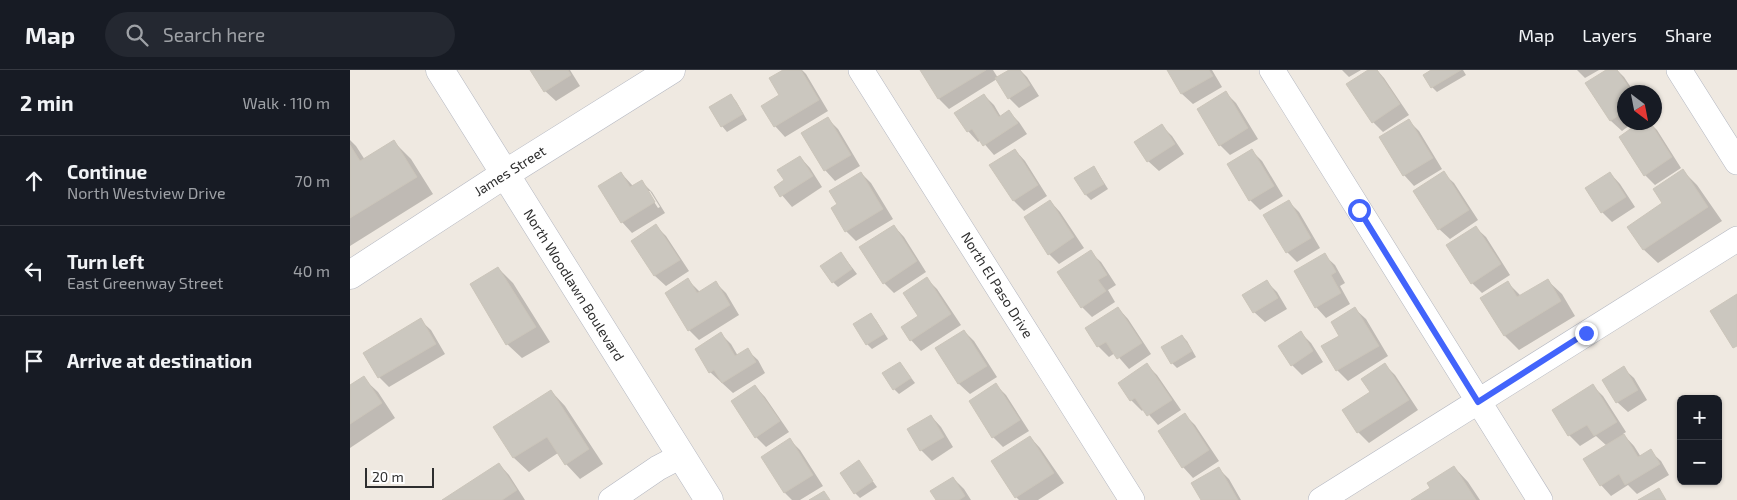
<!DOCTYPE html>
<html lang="en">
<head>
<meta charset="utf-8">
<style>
	:root { --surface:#171b24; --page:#242831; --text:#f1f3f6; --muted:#9ea1a6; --line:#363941 }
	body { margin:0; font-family:"Exo 2",sans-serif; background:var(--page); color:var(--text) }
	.controls { position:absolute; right:15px; bottom:15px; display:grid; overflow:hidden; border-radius:8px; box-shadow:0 1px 4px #0004 }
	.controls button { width:45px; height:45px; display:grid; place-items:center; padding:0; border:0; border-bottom:1px solid var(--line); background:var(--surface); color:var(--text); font:25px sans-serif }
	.compass { position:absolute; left:1267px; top:15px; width:45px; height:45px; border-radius:50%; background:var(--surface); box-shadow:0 1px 4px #0004; rotate:148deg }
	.scale { position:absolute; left:15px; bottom:12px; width:69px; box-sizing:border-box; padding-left:5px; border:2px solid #2e2e2e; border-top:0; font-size:14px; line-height:18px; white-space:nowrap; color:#2e2e2e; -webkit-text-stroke:4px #fff; paint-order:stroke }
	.stop { position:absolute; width:15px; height:15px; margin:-11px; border:4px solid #4264fb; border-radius:50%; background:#fff }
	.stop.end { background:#4264fb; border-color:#fff; box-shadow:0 1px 5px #0008 }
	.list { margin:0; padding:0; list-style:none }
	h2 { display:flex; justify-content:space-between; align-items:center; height:65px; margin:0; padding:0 20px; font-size:21px }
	h2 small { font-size:16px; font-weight:400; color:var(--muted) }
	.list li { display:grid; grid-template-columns:32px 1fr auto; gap:15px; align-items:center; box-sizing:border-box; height:90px; padding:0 20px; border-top:1px solid var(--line) }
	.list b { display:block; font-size:19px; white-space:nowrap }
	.list p { margin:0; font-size:16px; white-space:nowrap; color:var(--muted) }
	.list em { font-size:16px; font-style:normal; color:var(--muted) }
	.icon { flex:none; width:28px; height:28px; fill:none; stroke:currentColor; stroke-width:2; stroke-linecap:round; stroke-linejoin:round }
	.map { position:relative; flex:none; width:1387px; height:430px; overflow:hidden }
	header { display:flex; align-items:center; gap:30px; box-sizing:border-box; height:70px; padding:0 25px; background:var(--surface); border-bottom:1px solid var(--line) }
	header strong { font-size:24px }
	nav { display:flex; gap:28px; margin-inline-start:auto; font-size:18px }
	.search { width:350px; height:45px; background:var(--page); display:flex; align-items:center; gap:12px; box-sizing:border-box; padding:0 18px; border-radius:28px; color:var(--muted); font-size:19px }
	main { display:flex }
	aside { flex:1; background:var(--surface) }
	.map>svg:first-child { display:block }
</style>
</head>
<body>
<header>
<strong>Map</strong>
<div class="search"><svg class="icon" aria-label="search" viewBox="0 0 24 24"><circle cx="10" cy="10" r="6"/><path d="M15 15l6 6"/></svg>Search here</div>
<nav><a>Map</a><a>Layers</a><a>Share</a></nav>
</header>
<main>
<aside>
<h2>2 min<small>Walk · 110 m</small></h2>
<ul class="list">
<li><svg class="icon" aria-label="ahead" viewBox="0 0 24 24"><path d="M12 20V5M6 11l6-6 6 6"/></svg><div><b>Continue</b><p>North Westview Drive</p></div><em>70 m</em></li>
<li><svg class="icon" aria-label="left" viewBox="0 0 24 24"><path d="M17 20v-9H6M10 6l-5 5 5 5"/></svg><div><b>Turn left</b><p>East Greenway Street</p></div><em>40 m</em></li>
<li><svg class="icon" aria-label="arrive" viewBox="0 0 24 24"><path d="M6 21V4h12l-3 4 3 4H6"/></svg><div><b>Arrive at destination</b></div></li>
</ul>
</aside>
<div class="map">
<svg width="1387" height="430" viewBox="0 0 1387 430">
	<rect width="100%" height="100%" fill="#efe9e1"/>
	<path fill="#0003" fill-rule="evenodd" d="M182,0H220L230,16L206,31L195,21Z
		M436,0H452L456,4L478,41L435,67L425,56L413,36L431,25Z
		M571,0H643L648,8L661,0H670L677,7L689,26L669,38L659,28L647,9L599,39L589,29Z
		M818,0H862L872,17L843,34L832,24Z
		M992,0H1011L999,7Z
		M1020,0H1027L1034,8L1059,45L1033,62L1023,52Z
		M1084,0H1113L1116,5L1087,22L1082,17Z
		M1227,0H1249L1235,8Z
		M1258,0H1267L1274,7L1284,22H1274V52H1284L1272,61L1261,51L1237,14Z
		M876,23L886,33L908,69L880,85L870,75Z
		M634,25L644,35L651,47L659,42L669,52L677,64L644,85L631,70L628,72L618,61Z
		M381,26L386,31L397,50L377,62L372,56L361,38Z
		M478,49L488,59L510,96L485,111L475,100Z
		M1058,50L1069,61L1092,99L1064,116L1054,105Z
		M1299,52L1307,60L1331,98L1305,115L1295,105Z
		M811,55L822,66L834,84L809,101L798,91Z
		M0,70L6,76L15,90L44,72L61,89L83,124L0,176Z
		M665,80L675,91L697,126L674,141L664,131L641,95Z
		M901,80L912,91L933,126L910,140L900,130Z
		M450,87L460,98L472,117L442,137L425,117L435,111Z
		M743,98L748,103L758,119L741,130L736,125Z
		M1333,101L1347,115L1372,151L1308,193L1293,179L1314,133Z
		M271,103L283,116L291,111L302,122L315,143L282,163L272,152ZM297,121H300L310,137L308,138Z
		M511,103L521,113L543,149L506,171L496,161L488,134Z
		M1093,103L1104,113L1128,150L1100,169L1089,159Z
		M1260,103L1270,114L1285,137L1262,152L1252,142Z
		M700,131L710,142L734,178L709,194L699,184Z
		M939,132L949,142L970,178L947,192L937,182Z
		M306,156L316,166L339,201L316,216L305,206L282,171Z
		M544,156L554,167L576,202L544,223L534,213Z
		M1125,157L1136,167L1160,205L1132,223L1122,213Z
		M740,182L751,192L766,215L758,220L765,232L742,247L732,237Z
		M491,183L507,204L488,217L483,212Z
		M974,185L985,195L995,213L990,216L1000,234L976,248L966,237L945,202Z
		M148,198L163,213L200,272L172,288L157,274Z
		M577,209L587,219L611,255L571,281L561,270L570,246Z
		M338,210L350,222L366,213L376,223L389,245L349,270L339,260Z
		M1197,210L1212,224L1225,246L1169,280L1155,266L1132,228L1157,212L1171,226Z
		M916,211L927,222L937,239L915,252L904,242Z
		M768,238L778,249L801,284L779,299L765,283L759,287L748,276L737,259Z
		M1005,239L1016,249L1038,286L998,311L987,300L973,277L991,266Z
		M521,245L526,250L538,269L522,279L517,274Z
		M70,250L81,260L95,284L39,317L29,307Z
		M614,261L624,271L647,307L620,324L609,314L587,279Z
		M951,263L961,273L973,292L952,305L942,295Z
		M371,264L381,274L388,286L397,280L408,290L415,303L383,323L360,302L346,279Z
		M832,266L837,271L846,287L827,298L822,293Z
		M550,293L565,313L549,324L544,319Z
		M1034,294L1045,305L1068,340L1019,373L1008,362L994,341L1021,323Z
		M797,295L807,305L831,340L808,355L794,339L792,341L781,330L770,313Z
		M1273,298L1284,308L1297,330L1278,342L1267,332Z
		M13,308L28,322L45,348L0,378V316Z
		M646,315L656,325L679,361L653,377L643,367Z
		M405,316L415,327L439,362L416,377L406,367Z
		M1243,316L1253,326L1276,362L1273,364L1284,376L1291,387L1300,381L1311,391L1319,405L1287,424L1278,415L1261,426L1251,415L1257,376L1246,366L1230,376L1219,365L1204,340Z
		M201,321L215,336L253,394L230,409L216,394L208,383L179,402L164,388L145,358Z
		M835,345L845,355L869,391L843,408L833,397Z
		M581,346L591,357L603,377L582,391L571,380L559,360Z
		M680,367L690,378L714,413L688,430H669L666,427Z
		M440,370L450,380L473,416L450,430H442L435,423L413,388Z
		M509,392L527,417L510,428L505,423Z
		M149,394L159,405L175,430H94Z
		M1104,397L1118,412L1130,430H1064L1082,419Z
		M869,399L879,409L891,430H853Z
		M603,408L614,419L621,430H587Z"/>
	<path fill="#cbc7bf" stroke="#cbc5ba" d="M180,0H218L221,5L194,22Z
		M433,0H451L469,30L424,57L411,36L429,25L419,8Z
		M570,0H636L588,29Z
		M659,0H670L680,15L658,29L645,8Z
		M817,0H859L863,6L831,24Z
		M1018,0H1027L1050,34L1022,53L996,14Z
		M1081,0H1111L1081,18L1073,5Z
		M1256,0H1267L1282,22H1274V42L1260,51L1235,13Z
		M876,21L898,58L869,76L847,39Z
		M381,24L393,44L371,57L359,37Z
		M634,24L649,47L659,40L668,53L633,76L622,59L617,62L604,43Z
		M478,47L501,85L474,101L451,63Z
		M1059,49L1083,88L1053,106L1029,67Z
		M1290,52H1300L1322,87L1294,106L1269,67Z
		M812,54L825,74L797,92L784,72Z
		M44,70L67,107L0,148V75L10,91Z
		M665,79L688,115L663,131L639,95Z
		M902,79L924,116L899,131L877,94Z
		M450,86L463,106L430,127L424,117L434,110L427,100Z
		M744,96L754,114L735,125L724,108Z
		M1333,99L1358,137L1293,180L1277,157L1312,133L1303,119Z
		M1094,101L1119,140L1088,160L1063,121Z
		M271,102L280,117L292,110L305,132L271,153L248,116Z
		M511,102L533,139L495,162L481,138L487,134L479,121Z
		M1260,102L1276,127L1251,143L1235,118Z
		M700,130L724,167L698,185L674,147Z
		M939,130L961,168L936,183L913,145Z
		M306,154L330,190L304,206L281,171Z
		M544,155L567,191L533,214L509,177Z
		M1126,156L1151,194L1121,214L1096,175Z
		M741,180L757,205L748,210L756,221L731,238L707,202Z
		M491,182L502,199L482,213L470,196Z
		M975,183L986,202L981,205L991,223L965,238L944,201Z
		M148,197L186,257L156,275L120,214Z
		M577,207L601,244L560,271L551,257L568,246L553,223Z
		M338,208L347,223L366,211L380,235L338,261L315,223Z
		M1198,209L1211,231L1154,266L1130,228L1158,211L1167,227Z
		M917,210L928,228L903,243L892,225Z
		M1387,224V276L1383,278L1360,241Z
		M768,237L792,273L767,289L756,272L747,277L735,258Z
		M1005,237L1029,276L986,301L971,276L989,266L981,252Z
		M521,243L534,264L516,275L503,254Z
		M71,248L86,274L28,308L13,283Z
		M614,260L637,296L608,314L585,278Z
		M951,261L963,281L941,296L928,276Z
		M371,262L385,286L398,278L406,292L372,313L364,300L359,303L345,279Z
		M832,265L842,281L821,294L811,277Z
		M550,292L561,308L543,320L532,303Z
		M797,293L822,330L797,346L785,328L780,331L768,313Z
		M1035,293L1059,330L1007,363L992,340L1020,322L1011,309Z
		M1274,296L1288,320L1266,333L1252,310Z
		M14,306L32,333L0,354V315Z
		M646,313L670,350L642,368L619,331Z
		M1243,314L1267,352L1244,366L1237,355L1218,366L1202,340Z
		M405,315L430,351L405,368L381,331Z
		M201,320L239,379L215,395L197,367L163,388L143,357Z
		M835,343L859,380L832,398L808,361Z
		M581,345L594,367L570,381L557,359Z
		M1274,364L1288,387L1301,379L1310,394L1275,415L1269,404L1250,416L1233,389Z
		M680,366L704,403L665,428L641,391Z
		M440,368L463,405L434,423L411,387Z
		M509,390L523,411L504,424L490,403Z
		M149,393L167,420L152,430H92Z
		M1104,396L1126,430H1061L1080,418L1077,413Z
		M869,397L888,430H851L841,413Z
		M603,407L615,426L609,430H586L580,421Z
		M1309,418L1316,430H1288Z
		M474,421L480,430H459Z"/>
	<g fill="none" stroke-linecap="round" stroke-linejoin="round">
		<g stroke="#b4b7c1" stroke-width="26">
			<path id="minor" d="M511,0L782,430
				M922,0L1190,430
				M1329,0L1387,92
				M261,430L308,398L331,386
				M971,430L1387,169"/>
		</g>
		<g stroke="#b4b7c1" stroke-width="29">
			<path id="tertiary" d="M90,0L359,430
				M0,205L155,104L321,0"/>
		</g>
		<use href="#minor" stroke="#fff" stroke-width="25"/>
		<use href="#tertiary" stroke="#fff" stroke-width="28"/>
	</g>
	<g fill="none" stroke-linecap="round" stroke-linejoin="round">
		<path stroke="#4264fb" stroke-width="6" d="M1009,140L1128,332L1236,263"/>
	</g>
	<g text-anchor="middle" stroke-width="5" stroke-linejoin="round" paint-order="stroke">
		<g font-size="14" fill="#2e2e2e" stroke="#fff">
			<text transform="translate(160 101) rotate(-32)" y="5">James Street</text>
			<text transform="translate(224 215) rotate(58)" y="5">North Woodlawn Boulevard</text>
			<text transform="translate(647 215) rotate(58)" y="5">North El Paso Drive</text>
		</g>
	</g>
</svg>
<div class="controls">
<button>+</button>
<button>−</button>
</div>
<svg class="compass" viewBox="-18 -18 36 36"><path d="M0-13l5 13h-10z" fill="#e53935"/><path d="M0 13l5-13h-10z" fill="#9ea1a6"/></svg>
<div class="scale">20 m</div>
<div class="stop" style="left:1009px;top:140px"></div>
<div class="stop end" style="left:1236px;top:263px"></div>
</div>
</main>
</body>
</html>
